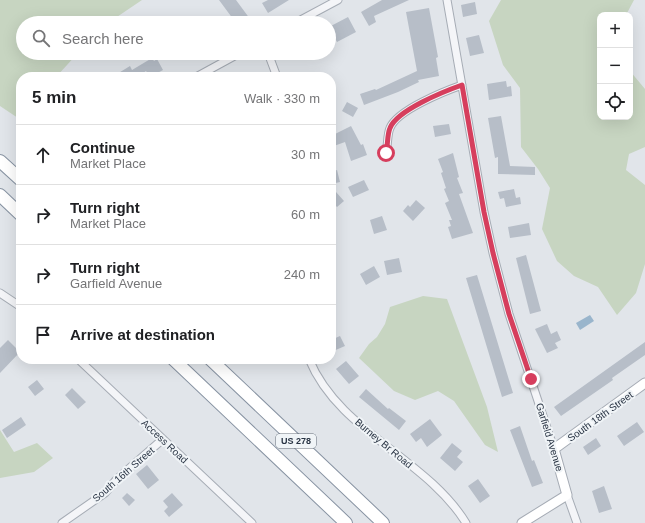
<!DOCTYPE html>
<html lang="en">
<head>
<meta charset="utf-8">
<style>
	:root { --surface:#fff; --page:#f6f6f6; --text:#202124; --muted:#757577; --line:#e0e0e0 }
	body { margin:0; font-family:Arial,sans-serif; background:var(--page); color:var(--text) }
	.controls { position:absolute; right:12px; top:12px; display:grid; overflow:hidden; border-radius:8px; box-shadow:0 4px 16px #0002 }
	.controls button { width:36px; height:36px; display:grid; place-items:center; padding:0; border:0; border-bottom:1px solid var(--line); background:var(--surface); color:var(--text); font:20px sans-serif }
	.stop { position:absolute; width:12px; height:12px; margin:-9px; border:3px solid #d63e5d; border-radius:50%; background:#fff }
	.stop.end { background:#d63e5d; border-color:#fff; box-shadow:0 1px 4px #0008 }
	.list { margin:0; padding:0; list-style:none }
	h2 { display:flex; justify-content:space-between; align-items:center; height:52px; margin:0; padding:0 16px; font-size:17px }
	h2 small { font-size:13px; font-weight:400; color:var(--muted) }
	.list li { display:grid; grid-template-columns:26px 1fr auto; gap:12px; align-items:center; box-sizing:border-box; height:60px; padding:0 16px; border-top:1px solid var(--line) }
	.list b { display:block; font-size:15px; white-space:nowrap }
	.list p { margin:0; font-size:13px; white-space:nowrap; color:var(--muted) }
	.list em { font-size:13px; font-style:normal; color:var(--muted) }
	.icon { flex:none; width:22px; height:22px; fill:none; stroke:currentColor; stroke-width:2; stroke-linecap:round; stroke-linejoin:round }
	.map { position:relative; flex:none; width:645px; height:523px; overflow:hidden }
	.search { position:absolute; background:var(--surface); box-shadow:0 4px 16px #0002; left:16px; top:16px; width:320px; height:44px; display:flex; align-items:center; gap:10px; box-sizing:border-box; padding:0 14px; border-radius:22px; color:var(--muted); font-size:15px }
	.panel { position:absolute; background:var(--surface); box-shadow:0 4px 16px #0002; left:16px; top:72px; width:320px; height:292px; border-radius:16px }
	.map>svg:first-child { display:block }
</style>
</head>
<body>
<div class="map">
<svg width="645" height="523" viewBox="0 0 645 523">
	<rect width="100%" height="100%" fill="#e1e5ea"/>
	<path fill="#c7d5c1" d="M0,0H142L108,23H23V53H78L56,77H21V120L0,106Z
		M501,0H634L626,15H600V117H630V71L645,89V147L629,154L626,170L645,185V264L636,293L617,315L598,287L574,276L557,261L542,229L550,188L538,169L521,147L520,88L503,65L489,21Z
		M423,296L447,299L487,407L498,452L485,445L454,401L438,391L415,400L394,391L359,358L369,344L377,337L385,324L390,307Z
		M0,430L14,452L37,443L53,458L34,472L0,478Z"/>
	<path fill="#99b5cc" d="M590,315L594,321L580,330L576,323Z"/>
	<path fill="#b7bec8" d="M219,0H236L253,23H236Z
		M268,0H289L268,13L262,3Z
		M382,0H409L374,16L376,22L369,26L361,12Z
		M475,2L477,14L463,17L461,5Z
		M429,8L438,57L436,58L439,76L418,80L419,82L398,92L364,105L360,94L375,89L376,90L417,71L406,12Z
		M348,17L356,32L337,42L329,27Z
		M479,35L484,53L470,56L466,38Z
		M152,58L154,61L157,59L163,70L150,77L146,71L137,77H112L130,66L132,70Z
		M506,81L507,87L511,86L512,96L489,100L487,84Z
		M347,102L358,108L353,117L342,111Z
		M501,116L510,166L535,167V175L498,174V157L495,158L488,118Z
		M449,124L451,134L435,137L433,126Z
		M351,126L361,145L363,144L367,155L351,161L345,142L331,147V136Z
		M453,153L459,177L457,178L463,193L459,194L473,233L452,239L448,227L451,226L449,220H452L445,203L449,201L444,189L446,188L441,173L443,172L438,159Z
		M337,170L340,182L331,184V172Z
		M364,180L369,190L353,197L348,187Z
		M514,189L516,198L520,197L521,204L506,207L504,198L500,199L498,192Z
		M336,192L344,201L337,207L331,201V196Z
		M416,200L425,208L413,221L403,211L408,205L410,207Z
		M382,216L387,230L374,234L370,220Z
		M529,223L531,235L510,238L508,227Z
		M526,255L541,311L530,314L516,258Z
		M399,258L402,272L387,275L384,261Z
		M374,266L380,277L366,285L360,274Z
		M477,275L513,393L502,397L466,278Z
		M547,324L551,334L557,331L561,340L555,343L558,348L547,353L535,329Z
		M340,336L345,346L331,352V340Z
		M8,340L20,352L0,373V348Z
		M645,342V355L612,378L613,380L561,416L554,407Z
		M346,361L359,376L349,384L336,369Z
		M37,380L44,389L35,396L28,387Z
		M72,388L86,402L78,409L65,395Z
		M366,389L388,409L389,408L406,421L399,430L359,397Z
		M21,417L26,425L7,438L2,430Z
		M430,419L442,435L427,447L421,438L416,442L410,434Z
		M637,422L644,432L624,446L617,436Z
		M520,426L532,461L534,460L543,483L532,487L510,430Z
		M596,438L601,446L588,455L583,447Z
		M452,443L462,451L457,457L463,462L455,471L440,458Z
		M147,465L159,480L148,489L136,474Z
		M478,479L490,496L480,503L468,486Z
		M604,486L612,509L599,513L592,491Z
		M127,493L135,500L129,506L122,498Z
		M172,493L183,505L169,517L164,511L168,507L163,501Z"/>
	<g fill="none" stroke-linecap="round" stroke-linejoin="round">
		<g stroke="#a6acb5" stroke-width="9">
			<path id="street" d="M447,0L484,212L493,253L509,314L554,449
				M295,23L338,0
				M268,53L277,77
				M196,77L240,53
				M386,153C388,145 387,135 390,128C397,110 445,91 462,85
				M0,293L21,307
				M78,359L252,523
				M309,359C339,432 426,458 466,523
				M567,495L577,523
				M62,523L105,493L116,480L163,439"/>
		</g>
		<g stroke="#a6acb5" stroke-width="11">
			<path id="secondary" d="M522,523L567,495L554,449L645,383"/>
		</g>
		<g stroke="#8793a2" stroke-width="14">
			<path id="highway" d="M0,161L21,180
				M0,195L21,215
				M173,359L346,523
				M210,359L383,523"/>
		</g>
		<use href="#street" stroke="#f4f5f8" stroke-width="7"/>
		<use href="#secondary" stroke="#fff" stroke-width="9"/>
		<use href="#highway" stroke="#fff" stroke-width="12"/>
	</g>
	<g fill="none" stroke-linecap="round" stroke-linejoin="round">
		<path stroke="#d63e5d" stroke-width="5" d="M386,153C388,145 387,135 390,128C397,110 445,91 462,85L484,212L493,253L509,314L531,379"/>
	</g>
	<g text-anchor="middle" stroke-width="4" stroke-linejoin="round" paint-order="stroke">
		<rect fill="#f0f4f7" stroke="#646d79" stroke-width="1" x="276" y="434" width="40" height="14" rx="3"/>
		<g font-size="9" font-weight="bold" fill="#283343">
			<text x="296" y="444">US 278</text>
		</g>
		<g font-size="10" fill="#283343" stroke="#f0f4f7">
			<text transform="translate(600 416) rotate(-36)" y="4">South 18th Street</text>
			<text transform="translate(550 437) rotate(73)" y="4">Garfield Avenue</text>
			<text transform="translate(165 441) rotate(43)" y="4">Access Road</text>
			<text transform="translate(384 443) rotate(40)" y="4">Burney Br Road</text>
			<text transform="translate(123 474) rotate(-41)" y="4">South 16th Street</text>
		</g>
	</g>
</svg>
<div class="controls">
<button>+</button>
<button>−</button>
<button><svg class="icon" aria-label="locate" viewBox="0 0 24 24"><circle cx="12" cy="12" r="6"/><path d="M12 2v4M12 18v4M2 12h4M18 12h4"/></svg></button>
</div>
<div class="stop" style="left:386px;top:153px"></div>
<div class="stop end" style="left:531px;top:379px"></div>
<div class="search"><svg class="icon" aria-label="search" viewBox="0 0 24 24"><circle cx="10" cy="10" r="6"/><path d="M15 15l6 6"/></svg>Search here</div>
<section class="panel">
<h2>5 min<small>Walk · 330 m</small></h2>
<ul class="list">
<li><svg class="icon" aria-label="ahead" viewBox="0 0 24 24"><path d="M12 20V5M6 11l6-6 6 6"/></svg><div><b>Continue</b><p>Market Place</p></div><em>30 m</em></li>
<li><svg class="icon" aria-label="right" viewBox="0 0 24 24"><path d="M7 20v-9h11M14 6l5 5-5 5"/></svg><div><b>Turn right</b><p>Market Place</p></div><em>60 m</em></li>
<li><svg class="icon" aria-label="right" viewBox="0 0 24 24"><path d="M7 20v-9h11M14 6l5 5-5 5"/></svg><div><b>Turn right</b><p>Garfield Avenue</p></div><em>240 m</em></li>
<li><svg class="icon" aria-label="arrive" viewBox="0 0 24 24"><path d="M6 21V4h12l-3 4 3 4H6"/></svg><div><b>Arrive at destination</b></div></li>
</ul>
</section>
</div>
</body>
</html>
